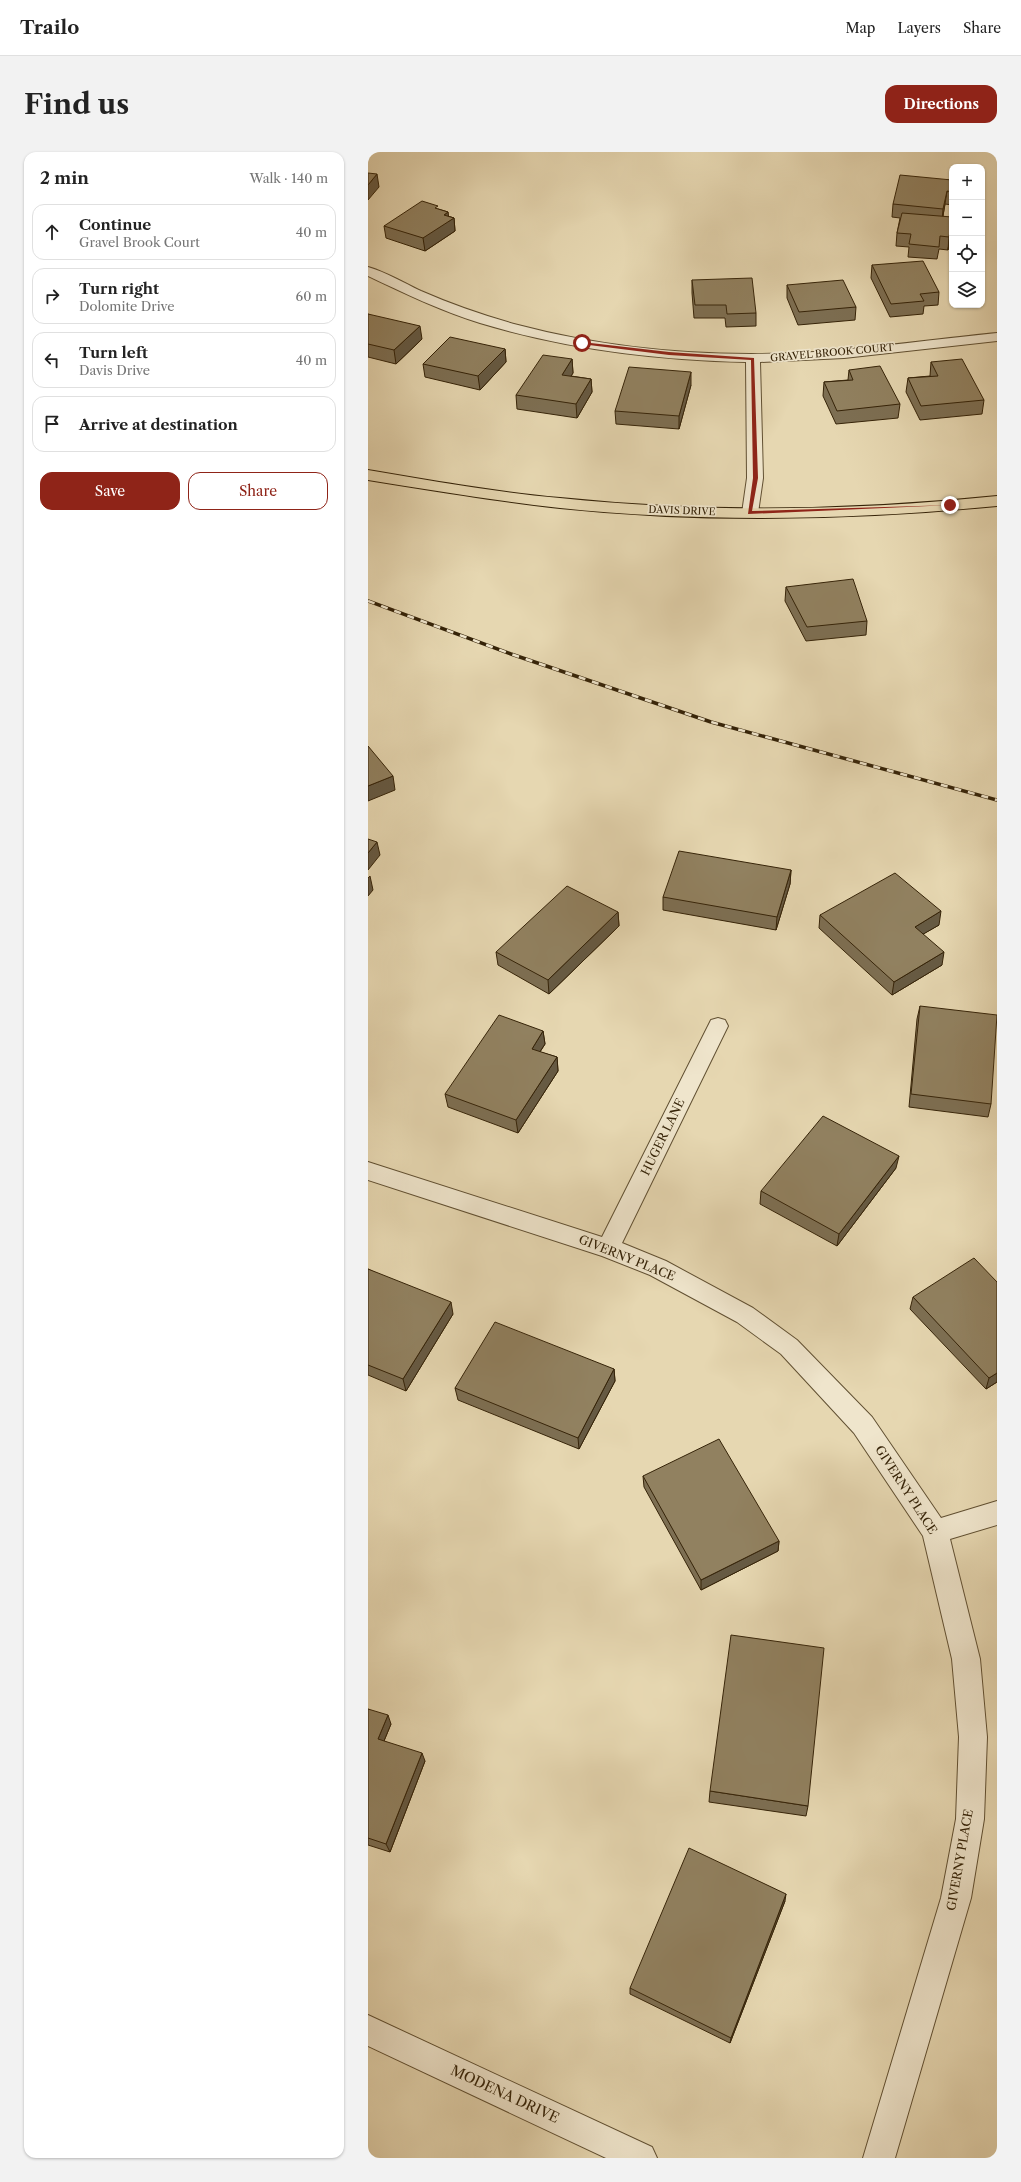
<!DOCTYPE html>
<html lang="en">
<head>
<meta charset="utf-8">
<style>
	:root { --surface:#fff; --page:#f2f2f2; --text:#222; --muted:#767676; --line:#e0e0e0; --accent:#8f2418 }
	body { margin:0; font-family:"Libre Caslon Text",serif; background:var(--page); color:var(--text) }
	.controls { position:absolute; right:12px; top:12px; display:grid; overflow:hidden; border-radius:8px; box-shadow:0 1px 3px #0004 }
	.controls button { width:36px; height:36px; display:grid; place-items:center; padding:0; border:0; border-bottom:1px solid var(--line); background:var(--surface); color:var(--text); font:20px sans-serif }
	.stop { position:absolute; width:12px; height:12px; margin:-9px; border:3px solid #8f2418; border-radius:50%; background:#fff }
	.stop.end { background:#8f2418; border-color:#fff; box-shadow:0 1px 4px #0008 }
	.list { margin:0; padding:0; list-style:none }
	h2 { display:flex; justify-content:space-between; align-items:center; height:52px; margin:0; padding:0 16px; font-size:17px }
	h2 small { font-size:13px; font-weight:400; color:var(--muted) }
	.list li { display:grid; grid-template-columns:26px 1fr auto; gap:12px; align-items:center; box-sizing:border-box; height:56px; margin:0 8px 8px; padding:0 8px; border:1px solid var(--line); border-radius:12px }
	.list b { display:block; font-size:15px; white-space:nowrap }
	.list p { margin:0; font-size:13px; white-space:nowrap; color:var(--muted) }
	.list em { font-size:13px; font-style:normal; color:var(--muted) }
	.actions { display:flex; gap:8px; padding:12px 16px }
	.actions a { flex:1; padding:9px 0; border:1px solid var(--accent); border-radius:12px; text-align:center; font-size:14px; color:var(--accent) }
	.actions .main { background:var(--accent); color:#fff }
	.icon { flex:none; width:22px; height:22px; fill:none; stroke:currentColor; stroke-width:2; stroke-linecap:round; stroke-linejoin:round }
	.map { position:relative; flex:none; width:629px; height:2006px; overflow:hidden; border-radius:12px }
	header { display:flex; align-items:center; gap:24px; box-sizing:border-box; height:56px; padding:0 20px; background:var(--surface); border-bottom:1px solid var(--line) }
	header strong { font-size:19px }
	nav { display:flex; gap:22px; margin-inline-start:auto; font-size:14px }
	.intro { display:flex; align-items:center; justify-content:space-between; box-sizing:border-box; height:96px; padding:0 24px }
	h1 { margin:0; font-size:28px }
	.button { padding:10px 18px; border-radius:12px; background:var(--accent); color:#fff; font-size:14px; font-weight:700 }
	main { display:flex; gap:24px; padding:0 24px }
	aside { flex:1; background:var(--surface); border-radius:12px; box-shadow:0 1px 3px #0004 }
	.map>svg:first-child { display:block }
</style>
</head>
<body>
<header>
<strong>Trailo</strong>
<nav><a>Map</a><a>Layers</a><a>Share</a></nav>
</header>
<div class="intro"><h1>Find us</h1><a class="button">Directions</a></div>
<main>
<aside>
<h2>2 min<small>Walk · 140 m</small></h2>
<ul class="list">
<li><svg class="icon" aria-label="ahead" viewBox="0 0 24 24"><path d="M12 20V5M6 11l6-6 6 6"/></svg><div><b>Continue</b><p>Gravel Brook Court</p></div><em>40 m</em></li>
<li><svg class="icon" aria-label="right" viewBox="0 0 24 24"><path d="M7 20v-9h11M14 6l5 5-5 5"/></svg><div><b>Turn right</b><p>Dolomite Drive</p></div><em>60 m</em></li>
<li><svg class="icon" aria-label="left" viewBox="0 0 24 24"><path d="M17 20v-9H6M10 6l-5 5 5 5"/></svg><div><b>Turn left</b><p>Davis Drive</p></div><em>40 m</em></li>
<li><svg class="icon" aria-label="arrive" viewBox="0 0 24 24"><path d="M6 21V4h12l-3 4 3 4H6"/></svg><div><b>Arrive at destination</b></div></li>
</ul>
<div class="actions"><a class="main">Save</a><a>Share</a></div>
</aside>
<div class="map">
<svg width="629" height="2006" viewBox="0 0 629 2006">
	<rect width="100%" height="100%" fill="#e6d7b1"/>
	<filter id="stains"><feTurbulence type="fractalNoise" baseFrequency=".005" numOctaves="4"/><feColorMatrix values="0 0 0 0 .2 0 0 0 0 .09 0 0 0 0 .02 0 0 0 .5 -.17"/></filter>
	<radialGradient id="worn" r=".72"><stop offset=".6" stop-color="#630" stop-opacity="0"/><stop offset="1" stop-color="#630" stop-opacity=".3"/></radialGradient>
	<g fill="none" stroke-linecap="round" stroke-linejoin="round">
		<g stroke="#615032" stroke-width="2">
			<path id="street" d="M0,115C18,120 36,131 53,139C85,153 117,164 150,173C245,198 348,206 446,200C507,196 568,187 629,181V189L476,206L392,210L395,326L390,361L388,364H376L374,361L379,326L378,210C288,208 198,197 112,171C73,159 36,141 0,124Z
				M350,866L357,868L360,874L254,1091L298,1109L385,1156L429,1188L504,1265L573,1366L629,1349V1373L582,1387L612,1507L619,1585L616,1667L603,1746L527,2006H495L573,1746L588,1667L591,1585L584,1507L555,1384L486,1281L413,1202L369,1170L282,1123L234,1104L0,1028V1010L234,1085L340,874L343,868Z
				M0,1863L284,1995L289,2006H238L0,1894Z"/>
		</g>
		<g stroke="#352308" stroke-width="2">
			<path id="primary" d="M0,318C64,329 127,340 192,346C336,361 485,359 629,344V354C485,368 336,371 192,356C127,349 64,338 0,328Z"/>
		</g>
		<use href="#street" fill="#efe5cc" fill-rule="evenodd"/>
		<use href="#primary" fill="#e6d7b1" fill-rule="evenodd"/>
		<g stroke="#352308" stroke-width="3.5">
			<path id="rail" d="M0,449L143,502L343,570L629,648"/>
		</g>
		<use href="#rail" stroke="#efe5cc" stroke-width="2.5" stroke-dasharray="7" stroke-linecap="butt"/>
	</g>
	<path fill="#7d6f53" stroke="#352308" d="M584,28V53L577,52L575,64L584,69L580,98L571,97L569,107L540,105L541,95L528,94L529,81L532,66L524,65L525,52Z
		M70,57L80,60V64L86,66L87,79L57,99L18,86L16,74Z
		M504,113L571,140L570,153L556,154L555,162L522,165L503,126Z
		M324,128L388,161V174L358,175L357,166H326L324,141Z
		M419,133L488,155L487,168L430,173L419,146Z
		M0,162L54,187L28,212L0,205Z
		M137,197L138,210L112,238L57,225L55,212Z
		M204,207L205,221L203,224L223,227L224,240L209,266L149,257L148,243Z
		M563,210L616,248L614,262L552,268L538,240L540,226L562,224Z
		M481,218L532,252L530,266L468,272L455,244L456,230L480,228Z
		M323,233L311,277L248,272L247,259Z
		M418,435L499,469L498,483L438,489L417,449Z
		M423,718L422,732L408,778L295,758V745Z
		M250,760L251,774L181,842L130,813L128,800Z
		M452,763L571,773L555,782L574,813L524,843L451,776Z
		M552,854L623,952L620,965L541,955L549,867Z
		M175,879L177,892L172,900L189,905L190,919L150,981L80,955L77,942Z
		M528,1016L469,1094L392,1052L393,1039Z
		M0,1117L85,1162L38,1239L0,1223Z
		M545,1145L629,1230L618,1237L542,1157Z
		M246,1217L247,1229L211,1297L90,1248L87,1236Z
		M275,1324L411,1389L410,1399L333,1438L276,1335Z
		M0,1557L23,1572L16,1589L57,1609L22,1700L0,1693Z
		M342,1639L440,1654L438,1664L341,1650Z
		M417,1749L362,1891L262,1842V1836Z"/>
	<path fill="#665a43" stroke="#352308" d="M9,22L11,35L0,48V33Z
		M579,39L577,52L574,69L575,57Z
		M80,60L81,69L86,66L87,79L57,99L55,86L76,63Z
		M584,68L583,77L580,98L581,85Z
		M52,174L54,187L28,212L26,198Z
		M137,197L138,210L112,238L110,224Z
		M204,207L205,221L195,236L194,223Z
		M323,220V233L311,277V264Z
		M223,227L224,240L209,266L208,252Z
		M25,624L27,638L0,649V634Z
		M9,690L12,703L0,718V701Z
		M423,718L422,732L408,778L409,765Z
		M2,724L5,738L0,744V726Z
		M573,759L571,773L545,788L547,775Z
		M250,760L251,774L181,842L180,828Z
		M576,800L574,813L524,843L526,830Z
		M175,879L177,892L165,910L164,897Z
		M189,905L190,919L150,981L148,968Z
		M531,1004L528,1016L469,1094L471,1082Z
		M83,1150L85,1162L38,1239L35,1227Z
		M246,1217L247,1229L211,1297L210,1286Z
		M629,1221V1230L618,1237L621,1226Z
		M411,1389L410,1399L333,1438V1428Z
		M20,1563L23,1572L13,1596L10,1587Z
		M54,1601L57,1609L22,1700L18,1692Z
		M418,1742L417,1749L362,1891L363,1886Z"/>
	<path fill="#918160" stroke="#352308" d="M0,21L9,22L0,33Z
		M532,23L584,28V40L579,39L575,57L525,52Z
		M54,49L70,54L67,56L80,60L76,63L86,66L55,86L16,74Z
		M534,61L584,65L581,85L572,84L571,95L541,92L543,82L529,81Z
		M555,109L571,140L552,142L556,149L523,152L504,113Z
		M384,126L388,161L359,162L358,153H327L324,128Z
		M475,128L488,155L431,160L419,133Z
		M0,162L52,174L26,198L0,192Z
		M82,185L137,197L110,224L55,212Z
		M175,203L204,207L194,223L223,227L208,252L148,243Z
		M594,207L616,248L553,254L540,226L570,224L563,210Z
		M512,214L532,252L469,259L456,230L485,228L481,218Z
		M261,215L323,220L311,264L247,259Z
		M485,427L499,469L439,475L418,435Z
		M0,594L25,624L0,634Z
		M0,687L9,690L0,701Z
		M311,699L423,718L409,765L295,745Z
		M527,721L573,759L547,775L576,800L526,830L452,763Z
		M199,734L250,760L180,828L128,800Z
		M552,854L629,863L623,952L543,942Z
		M131,863L175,879L164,897L189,905L148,968L77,942Z
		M455,964L531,1004L471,1082L393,1039Z
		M606,1106L629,1130V1221L621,1226L545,1145Z
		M0,1117L83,1150L35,1227L0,1213Z
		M127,1170L246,1217L210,1286L87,1236Z
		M351,1287L411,1389L333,1428L275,1324Z
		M363,1483L456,1496L440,1654L342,1639Z
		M0,1557L20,1563L10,1587L54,1601L18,1692L0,1686Z
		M321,1696L418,1742L363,1886L262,1836Z"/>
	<path fill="#8f2418" d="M214,190L301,200L386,206L390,326L384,359L584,353L380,362L385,326L383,208L301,203L213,192Z"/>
	<g text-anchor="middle" stroke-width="3.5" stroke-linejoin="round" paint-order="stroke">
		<g font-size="10" fill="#352308" stroke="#efe5cc">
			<text transform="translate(464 200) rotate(-5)" y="4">GRAVEL BROOK COURT</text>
			<text transform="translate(314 358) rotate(2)" y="4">DAVIS DRIVE</text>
		</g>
		<g font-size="12" fill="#352308" stroke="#efe5cc">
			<text transform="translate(295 985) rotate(-64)" y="4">HUGER LANE</text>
			<text transform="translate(259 1106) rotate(22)" y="4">GIVERNY PLACE</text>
			<text transform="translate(538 1338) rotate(57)" y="4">GIVERNY PLACE</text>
			<text transform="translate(592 1708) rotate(-80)" y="4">GIVERNY PLACE</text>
		</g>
		<g font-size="14" fill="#352308" stroke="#efe5cc">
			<text transform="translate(137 1942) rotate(25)" y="5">MODENA DRIVE</text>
		</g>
	</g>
	<rect width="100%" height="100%" filter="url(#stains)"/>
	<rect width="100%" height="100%" fill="url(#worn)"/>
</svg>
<div class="controls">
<button>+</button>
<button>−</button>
<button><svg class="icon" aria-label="locate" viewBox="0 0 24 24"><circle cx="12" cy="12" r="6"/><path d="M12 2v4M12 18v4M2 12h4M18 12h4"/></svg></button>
<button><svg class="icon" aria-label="layers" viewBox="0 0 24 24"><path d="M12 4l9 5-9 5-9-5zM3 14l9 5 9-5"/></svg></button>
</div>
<div class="stop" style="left:214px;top:191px"></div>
<div class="stop end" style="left:582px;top:353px"></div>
</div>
</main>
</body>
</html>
